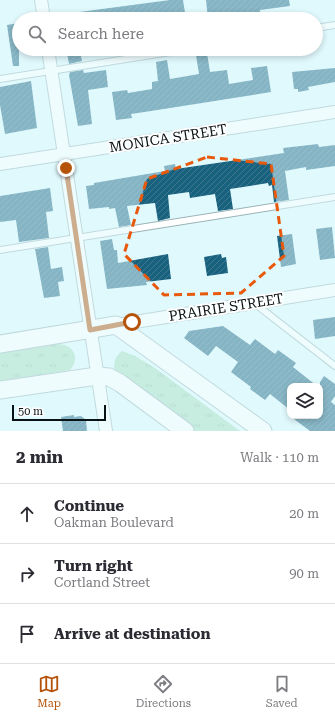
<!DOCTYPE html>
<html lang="en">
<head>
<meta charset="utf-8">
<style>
	:root { --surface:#fff; --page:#f2f2f3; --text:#2b2b33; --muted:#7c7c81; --line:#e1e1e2; --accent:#b45309 }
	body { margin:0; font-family:"Roboto Serif",serif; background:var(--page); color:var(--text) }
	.controls { position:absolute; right:12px; bottom:12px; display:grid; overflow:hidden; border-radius:8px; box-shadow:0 2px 6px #0003 }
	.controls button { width:36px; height:36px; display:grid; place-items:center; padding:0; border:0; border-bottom:1px solid var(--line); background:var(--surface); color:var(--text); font:20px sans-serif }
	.scale { position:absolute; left:12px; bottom:10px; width:94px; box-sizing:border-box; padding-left:4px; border:2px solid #091214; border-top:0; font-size:11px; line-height:14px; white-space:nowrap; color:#091214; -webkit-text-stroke:3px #fff; paint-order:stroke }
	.stop { position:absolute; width:12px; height:12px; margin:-9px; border:3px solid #b45309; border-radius:50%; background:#fff }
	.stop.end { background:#b45309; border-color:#fff; box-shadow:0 1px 4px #0008 }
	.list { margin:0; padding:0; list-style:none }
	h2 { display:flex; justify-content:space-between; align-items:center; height:52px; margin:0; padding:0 16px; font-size:17px }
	h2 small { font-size:13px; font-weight:400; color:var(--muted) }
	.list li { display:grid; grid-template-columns:26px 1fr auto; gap:12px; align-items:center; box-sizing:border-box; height:60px; padding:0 16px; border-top:1px solid var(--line) }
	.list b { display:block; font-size:15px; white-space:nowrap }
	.list p { margin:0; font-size:13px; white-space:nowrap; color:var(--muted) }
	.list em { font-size:13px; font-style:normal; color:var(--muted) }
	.icon { flex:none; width:22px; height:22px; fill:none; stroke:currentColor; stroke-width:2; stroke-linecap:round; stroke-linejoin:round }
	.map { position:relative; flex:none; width:335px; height:431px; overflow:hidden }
	.search { position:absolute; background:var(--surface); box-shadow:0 2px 6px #0003; left:12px; right:12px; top:12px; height:44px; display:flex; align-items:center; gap:10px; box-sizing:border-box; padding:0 14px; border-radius:22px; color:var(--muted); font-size:15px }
	.sheet { height:232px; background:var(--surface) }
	nav { display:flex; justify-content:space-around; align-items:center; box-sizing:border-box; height:56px; border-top:1px solid var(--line); background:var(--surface); font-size:11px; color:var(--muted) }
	nav a { display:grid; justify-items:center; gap:2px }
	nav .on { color:var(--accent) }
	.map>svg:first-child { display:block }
</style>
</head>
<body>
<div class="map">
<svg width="335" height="431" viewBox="0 0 335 431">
	<defs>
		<pattern id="grass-tufts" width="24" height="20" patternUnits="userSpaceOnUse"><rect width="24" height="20" fill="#a6ddbd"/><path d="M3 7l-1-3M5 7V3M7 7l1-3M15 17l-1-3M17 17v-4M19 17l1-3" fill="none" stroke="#8ebda2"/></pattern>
		<pattern id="building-hatch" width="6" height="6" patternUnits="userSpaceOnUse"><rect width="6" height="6" fill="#18617f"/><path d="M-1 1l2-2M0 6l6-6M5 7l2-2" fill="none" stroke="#3f778d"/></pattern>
	</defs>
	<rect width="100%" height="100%" fill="#e0f9fd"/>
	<path fill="url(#grass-tufts)" d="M58,344C73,344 81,358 70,370L0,382V353Z
		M122,351L135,356L155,368L240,431H195L116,372C112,365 115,356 122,351Z"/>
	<path fill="url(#building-hatch)" d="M170,0H183L186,19H72V13Z
		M206,0H289L290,6L260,10L261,18L244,19V14L224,17L225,19H208Z
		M19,23V66H13L7,25Z
		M80,51L82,61L69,64L67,53Z
		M207,53L210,72L227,70L229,84L253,80L251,68L267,66L271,92L151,111L131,114L132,118L116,120L112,92L127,90L128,93L152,89V82L158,81L156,62L167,60L170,79L199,74L196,55Z
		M335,68V82L308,87L309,90L298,92V89H294L292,72Z
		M83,70L84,73L106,70L108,87L88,90L92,124L78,126L69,75L70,72Z
		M31,81L37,128L5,134L0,105V87Z
		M318,144L319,147L335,145V166L306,170V167L285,171L289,200L274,202L272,185L269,186L268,183L230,189L233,209L218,211L215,194L190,198L189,192L168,195L170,218L158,221L155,203L127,206L131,225L119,227L115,208L109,209V207L89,209L86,186L94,185V183L165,171L164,166L175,164L176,169L264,156L284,153L283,148Z
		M50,188L53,211L46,212L49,238L19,242L16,220L0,222V196Z
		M332,227L335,258L320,260L316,229Z
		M292,234L296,264L281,267L277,236Z
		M112,239L114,250H117L118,263L168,254L171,279L146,282L147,285L107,289L100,241Z
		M48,247L51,269L62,267L64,281L58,282L60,296L44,298L35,249Z
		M221,254L222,258L226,257L228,273L207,276L204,257Z
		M335,317V336L315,339L313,320Z
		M223,326L250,345L255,339L275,354L278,350L296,363L293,367L317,386H290V410L270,394L265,400L250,389L251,387L231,372L238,362L216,346L208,356L184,338L189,331Z
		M324,376L335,384V396L331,402L335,405V431H310L290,416H320V382Z
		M74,415V417L81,416L86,420L87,431H63L61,417Z"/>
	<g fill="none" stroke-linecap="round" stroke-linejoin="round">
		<g stroke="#9bb3b6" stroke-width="8">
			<path id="lane" d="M316,28L335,25
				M0,79L189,49
				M0,250L335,197
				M254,303L335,366"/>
		</g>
		<g stroke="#9bb3b6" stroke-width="14">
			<path id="street" d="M41,0L44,19
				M48,49L106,431
				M0,164L335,112
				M116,325L335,290"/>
		</g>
		<g stroke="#9bb3b6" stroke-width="19">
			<path id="secondary" d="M0,344L116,325L263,431
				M0,390L97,376L109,377L120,383L185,431"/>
		</g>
		<use href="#lane" stroke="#fff" stroke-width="6"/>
		<use href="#street" stroke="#fff" stroke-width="12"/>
		<use href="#secondary" stroke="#fff" stroke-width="17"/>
	</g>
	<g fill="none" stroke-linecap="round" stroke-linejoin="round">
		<path stroke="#b45309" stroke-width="5" d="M66,168L90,330L132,322"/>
	</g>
	<path d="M0 0H335V431H0ZM207,157L271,164L284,256L241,293L164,295L124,254L147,179Z" fill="#e0f9fd" fill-opacity=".55" fill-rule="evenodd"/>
	<path fill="none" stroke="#e8590c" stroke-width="3" stroke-dasharray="8 5" stroke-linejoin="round" d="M207,157L271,164L284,256L241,293L164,295L124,254L147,179Z"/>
	<g text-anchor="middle" stroke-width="4" stroke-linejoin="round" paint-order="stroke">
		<g font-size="14" fill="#091214" stroke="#fff">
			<text transform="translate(168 138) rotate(-9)" y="5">MONICA STREET</text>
			<text transform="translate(226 307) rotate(-9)" y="5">PRAIRIE STREET</text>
		</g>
	</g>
</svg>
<div class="controls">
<button><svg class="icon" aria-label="layers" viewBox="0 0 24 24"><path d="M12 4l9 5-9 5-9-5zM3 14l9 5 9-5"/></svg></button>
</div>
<div class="scale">50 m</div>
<div class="stop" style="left:132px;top:322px"></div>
<div class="stop end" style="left:66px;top:168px"></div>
<div class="search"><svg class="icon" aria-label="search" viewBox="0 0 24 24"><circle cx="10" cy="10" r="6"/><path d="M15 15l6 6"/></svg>Search here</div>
</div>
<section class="sheet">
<h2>2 min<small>Walk · 110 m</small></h2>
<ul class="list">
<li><svg class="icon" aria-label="ahead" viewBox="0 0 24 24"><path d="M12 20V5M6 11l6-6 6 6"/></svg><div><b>Continue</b><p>Oakman Boulevard</p></div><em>20 m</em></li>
<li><svg class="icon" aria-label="right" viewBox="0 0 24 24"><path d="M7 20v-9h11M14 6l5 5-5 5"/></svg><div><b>Turn right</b><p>Cortland Street</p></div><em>90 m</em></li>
<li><svg class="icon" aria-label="arrive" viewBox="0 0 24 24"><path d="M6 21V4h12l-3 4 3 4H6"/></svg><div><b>Arrive at destination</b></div></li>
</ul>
</section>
<nav>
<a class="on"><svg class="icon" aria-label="map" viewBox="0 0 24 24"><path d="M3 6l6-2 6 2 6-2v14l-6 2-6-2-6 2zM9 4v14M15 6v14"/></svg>Map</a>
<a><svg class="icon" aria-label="directions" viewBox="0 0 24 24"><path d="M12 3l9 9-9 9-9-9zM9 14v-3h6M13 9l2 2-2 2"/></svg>Directions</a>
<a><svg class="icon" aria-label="saved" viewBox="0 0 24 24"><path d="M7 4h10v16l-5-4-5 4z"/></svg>Saved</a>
</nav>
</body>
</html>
